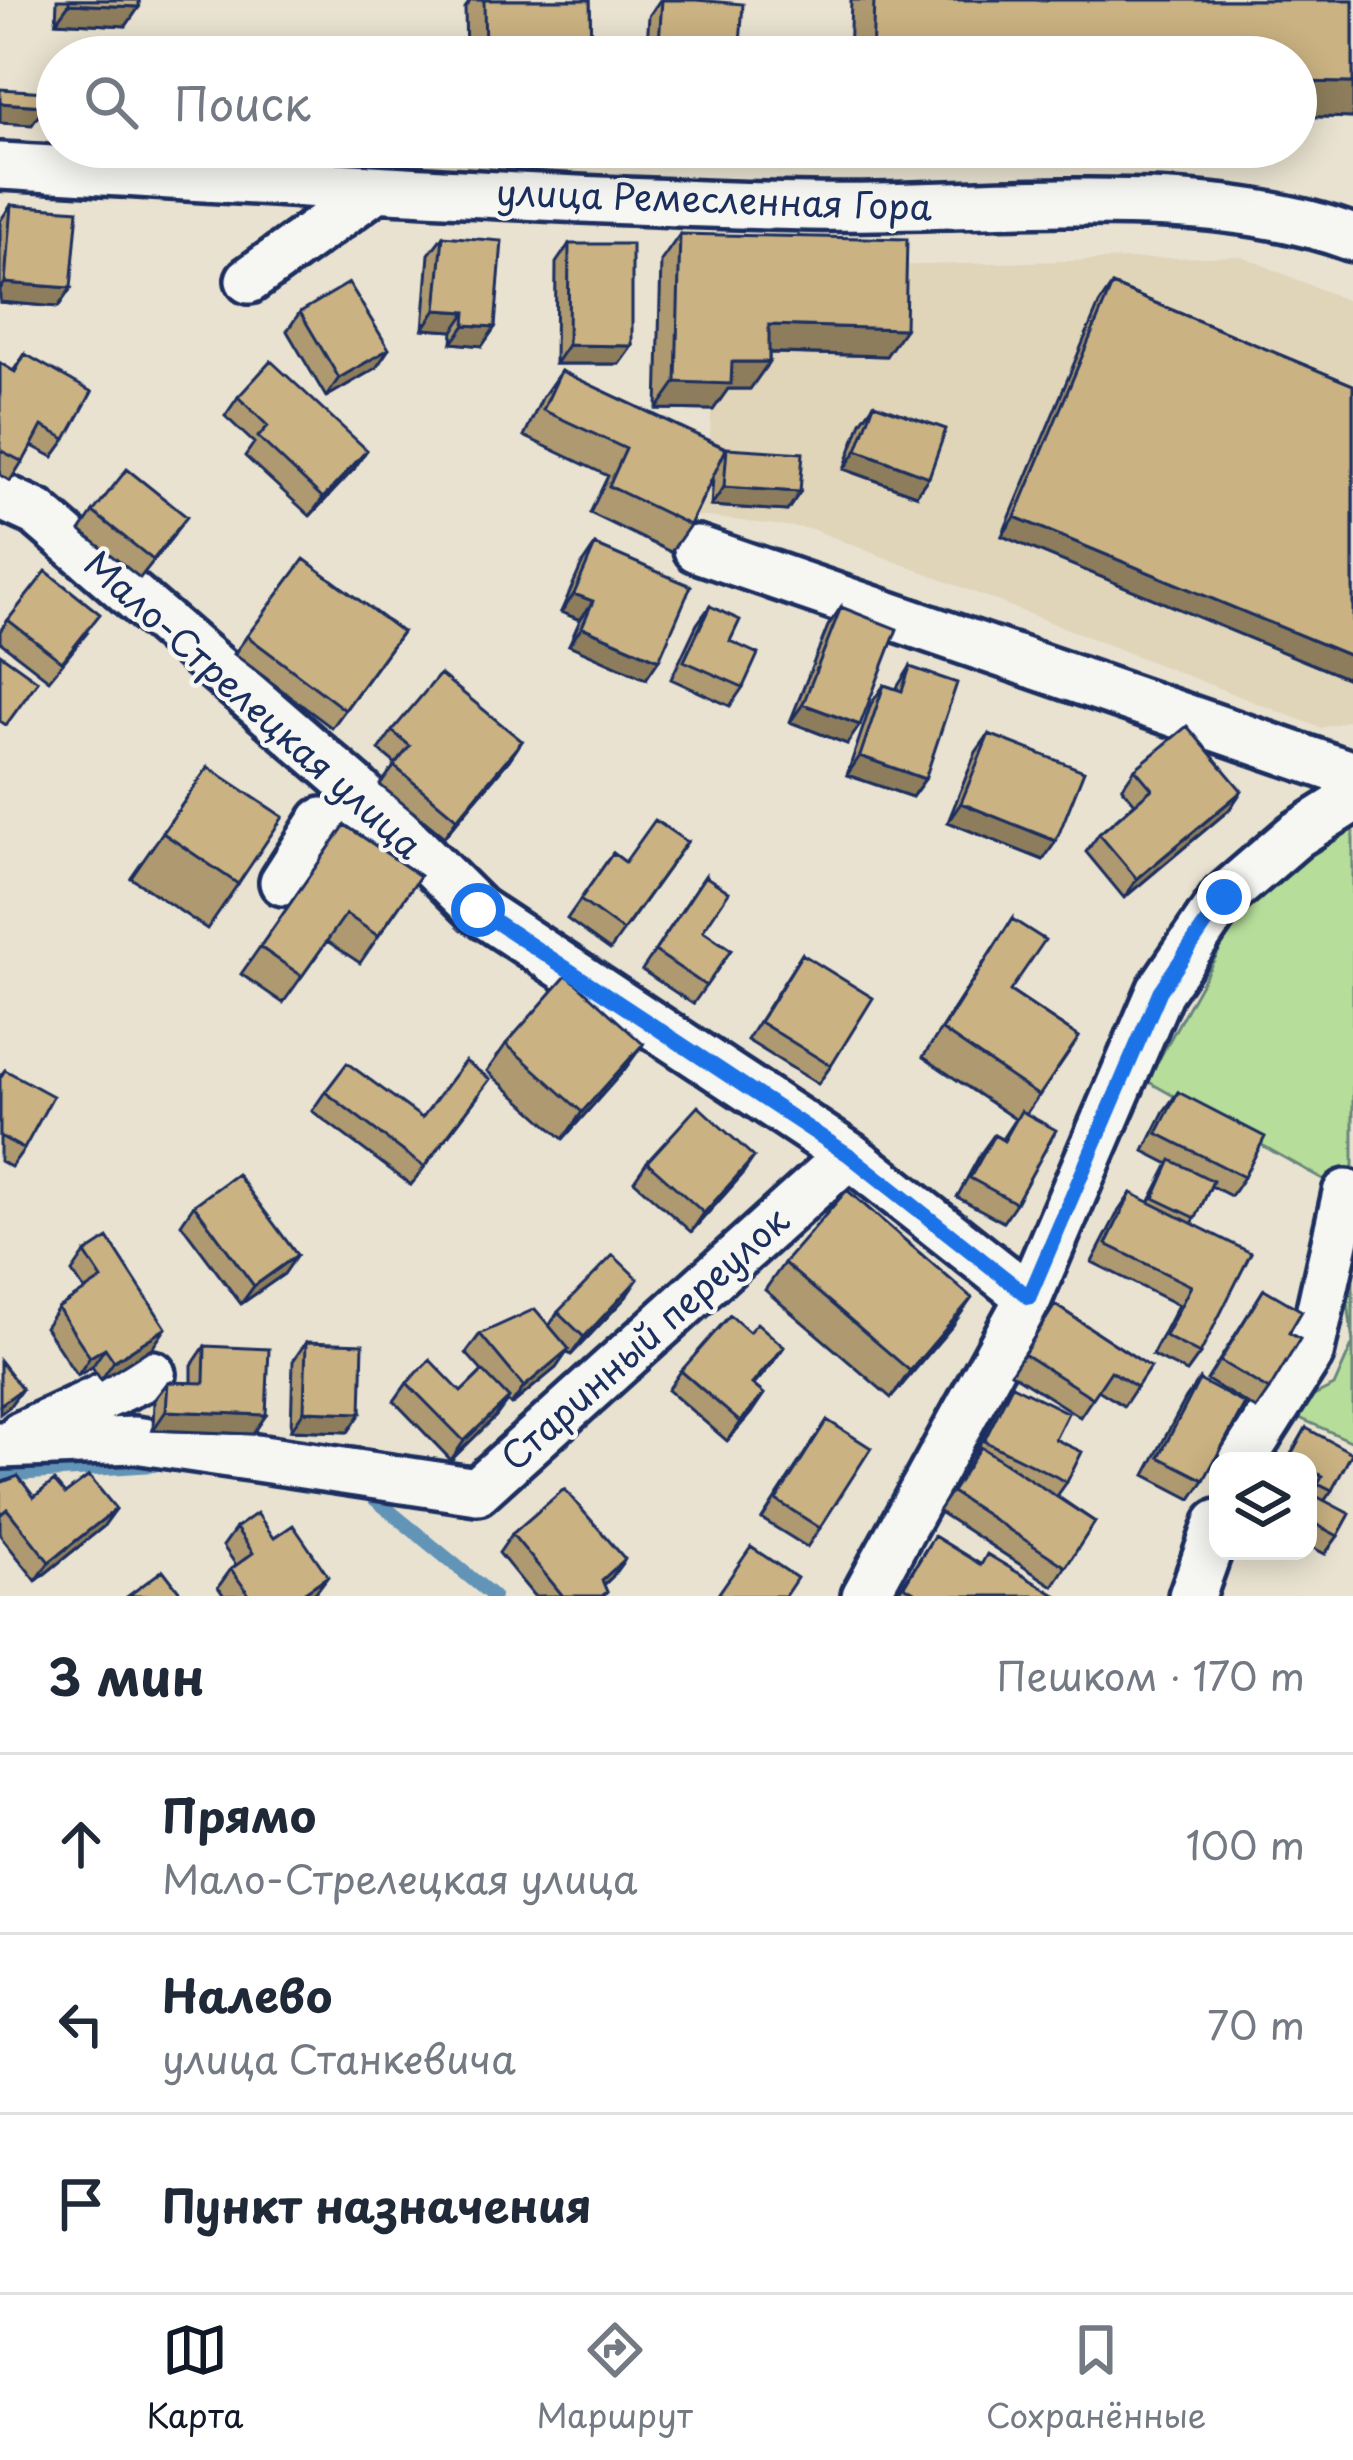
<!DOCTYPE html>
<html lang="ru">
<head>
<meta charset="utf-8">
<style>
	:root { --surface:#fff; --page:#f6f6f7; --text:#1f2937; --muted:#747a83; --line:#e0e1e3; --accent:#111827 }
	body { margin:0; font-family:"Playpen Sans",sans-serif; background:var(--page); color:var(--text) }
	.controls { position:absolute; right:36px; bottom:36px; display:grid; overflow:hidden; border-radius:24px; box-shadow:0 6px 30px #0003 }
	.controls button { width:108px; height:108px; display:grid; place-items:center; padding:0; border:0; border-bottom:3px solid var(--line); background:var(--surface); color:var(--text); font:60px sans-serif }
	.stop { position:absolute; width:36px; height:36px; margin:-27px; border:9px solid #1a73e8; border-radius:50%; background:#fff }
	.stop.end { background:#1a73e8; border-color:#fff; box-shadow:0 3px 12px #0008 }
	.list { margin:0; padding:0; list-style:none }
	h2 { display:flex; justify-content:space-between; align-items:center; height:156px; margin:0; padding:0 48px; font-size:51px }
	h2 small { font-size:39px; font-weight:400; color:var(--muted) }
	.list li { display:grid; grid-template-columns:78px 1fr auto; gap:36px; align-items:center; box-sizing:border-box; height:180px; padding:0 48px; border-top:3px solid var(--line) }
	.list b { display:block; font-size:45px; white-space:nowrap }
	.list p { margin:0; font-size:39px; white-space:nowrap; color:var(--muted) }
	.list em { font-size:39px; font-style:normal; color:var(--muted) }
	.icon { flex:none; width:66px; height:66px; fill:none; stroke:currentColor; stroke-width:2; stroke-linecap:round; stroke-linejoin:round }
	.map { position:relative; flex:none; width:1353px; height:1596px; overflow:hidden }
	.search { position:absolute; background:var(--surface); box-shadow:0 6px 30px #0003; left:36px; right:36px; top:36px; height:132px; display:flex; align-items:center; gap:30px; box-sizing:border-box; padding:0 42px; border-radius:66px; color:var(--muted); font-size:45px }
	.sheet { height:696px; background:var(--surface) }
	nav { display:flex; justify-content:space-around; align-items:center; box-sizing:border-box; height:168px; border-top:3px solid var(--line); background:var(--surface); font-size:33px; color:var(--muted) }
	nav a { display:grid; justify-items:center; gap:6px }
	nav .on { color:var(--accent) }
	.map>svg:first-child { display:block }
</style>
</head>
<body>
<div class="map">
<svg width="1353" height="1596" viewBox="0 0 1353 1596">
	<rect width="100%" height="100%" fill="#e9e2d0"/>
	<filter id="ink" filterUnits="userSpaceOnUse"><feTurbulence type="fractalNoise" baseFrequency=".00833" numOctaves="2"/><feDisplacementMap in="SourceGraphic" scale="24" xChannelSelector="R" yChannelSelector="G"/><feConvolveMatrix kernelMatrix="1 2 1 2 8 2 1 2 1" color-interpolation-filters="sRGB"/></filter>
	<g filter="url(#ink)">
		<path fill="#e0d4b9" d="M1241,256L1353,303V719L1321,728L812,529L689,515L708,475L719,262L888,266Z"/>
		<path fill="#b6dd99" stroke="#68867c" stroke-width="3" d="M1353,825V1196L1147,1081L1230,931L1299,851Z
			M1353,1274V1442L1284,1411L1334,1386L1353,1343L1348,1302Z"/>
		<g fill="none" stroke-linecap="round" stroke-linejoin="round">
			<path stroke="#6294b8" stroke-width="14" d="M0,1475L154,1465
				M360,1493L370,1495L493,1596"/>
			<g stroke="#1b2f5e" stroke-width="54">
				<path id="minor" d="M0,166C270,181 540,201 810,207C978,211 1197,179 1353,238
					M249,280L374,190
					M0,496L37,513L353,786L478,910L849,1155L1029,1297
					M697,549L1353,775
					M283,882L322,821L392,861
					M21,1435L152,1374
					M0,1445L135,1440L477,1491L849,1155
					M1242,1461L1310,1354L1346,1193
					M865,1596L1029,1297L1160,991L1224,897L1296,835L1353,799
					M1192,1596L1218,1523"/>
			</g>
			<use href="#minor" stroke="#f6f6f2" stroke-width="45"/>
		</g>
		<path fill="#ae9970" stroke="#1b2f5e" stroke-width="3" d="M57,0H139V7L126,26L56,22Z
			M471,0H590L591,57H466L465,8Z
			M660,0H696L739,57H646L649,16Z
			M851,0H1353V118L1296,116V57H849Z
			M11,205L71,288L58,307L0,302V221Z
			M680,234L905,329L886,356L769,353V362L750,389H728L713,410L657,409L661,261Z
			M443,236L495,327L482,346L452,343L453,331L423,329L429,254Z
			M569,244L632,346L619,364H555L556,263Z
			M1112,285L1353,385V668L1346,678L1002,536L1099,304Z
			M300,312L376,368L326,397L287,331Z
			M25,354L66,439L53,457L32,446L10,481L0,475V363L13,371Z
			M561,371L726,448L800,492L787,511L711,506L713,477L690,525L671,552L590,513L608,476L524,436L542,398Z
			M238,397L354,469L310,516L245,456L254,443L225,416Z
			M874,404L916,495L844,469L861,422Z
			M93,512L174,535L140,578L80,531Z
			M595,545L646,679L569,645L580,620L561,612L582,564Z
			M710,606L730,641L743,687L730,706L671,679L697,624Z
			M841,607L847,744L790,722L828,626Z
			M8,620L87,633L49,680L0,642V631Z
			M402,632L332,728L234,654L247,636Z
			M910,667L925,779L912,797L847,775L871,704L884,685L896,689Z
			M392,731L522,741L509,760L444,837L380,785L396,764L379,750Z
			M989,734L1056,841L1043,860L948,822L976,752Z
			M208,767L238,884L207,929L131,878Z
			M1135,769L1229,810L1124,898L1086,852L1099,834L1135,803L1122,788Z
			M345,825L420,876L360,963L327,941L283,1003L241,974Z
			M687,842L610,950L567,919L613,853L625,862Z
			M705,876L703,931L731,950L693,1004L642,970Z
			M1012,919L1010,991L1079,1037L1026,1114L1016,1203L1003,1222L957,1197L981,1153L994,1135L1002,1139L1015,1119L923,1057Z
			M802,954L831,1066L818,1084L747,1040Z
			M506,1044H643L624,1070L563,1139L487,1071Z
			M5,1070L24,1149L11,1167L0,1161V1076Z
			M325,1092L422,1118L477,1098L411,1185L312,1111Z
			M1178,1092L1244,1177L1231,1196L1211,1186L1192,1224L1200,1354L1187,1372L1152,1355L1178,1305L1092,1262L1118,1212L1131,1193L1149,1203L1169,1164L1144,1151L1164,1111Z
			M647,1162L741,1176L691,1232L634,1181Z
			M194,1205L297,1255L284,1274L241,1304L181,1224Z
			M85,1253L153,1347L101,1380L92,1367L77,1376L45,1327L58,1308L85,1291L72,1272Z
			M784,1263L953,1325L891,1398L765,1290Z
			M1264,1289L1289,1333L1269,1390L1256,1409L1207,1380Z
			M625,1298L571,1355L567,1352L556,1368L511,1405L507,1401L496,1416L451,1460L394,1401L407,1383L461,1392L482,1371L466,1353L480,1334L549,1326L558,1312Z
			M1055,1305L1150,1367L1124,1406L1098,1390L1080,1417L1011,1373Z
			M306,1342L361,1413L348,1432L291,1430L293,1361Z
			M205,1346L266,1415L253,1434L153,1430L154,1400L168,1382L192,1383V1365Z
			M771,1365L754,1385L751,1413L727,1441L668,1390L681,1371Z
			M1199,1380L1204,1480L1191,1499L1145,1475L1186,1398Z
			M1012,1385L1055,1439L1067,1482L1057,1496L1095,1522L1053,1586L938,1511L972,1460L999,1404Z
			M1306,1428L1332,1490L1325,1500L1338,1536L1325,1554L1308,1545V1461H1287Z
			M814,1439L820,1528L807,1547L762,1519Z
			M0,1483L34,1497L65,1494L103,1527L36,1581L0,1535Z
			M236,1528L274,1538L328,1576L313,1596H224L218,1587L231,1569L236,1565L223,1546Z
			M512,1534L612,1577L604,1585L607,1592L604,1596H534L499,1553Z
			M934,1536L980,1564L1057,1596H896Z"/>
		<path fill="#8d7d5b" stroke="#1b2f5e" stroke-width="3" d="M69,4L139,7L126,26L56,22Z
			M1296,82L1353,83V118L1296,116Z
			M0,103L45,106L32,125L0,123Z
			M5,283L71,288L58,307L0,302V289Z
			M436,310L466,312L453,331L423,329Z
			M465,325L495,327L482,346L452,343Z
			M769,325L905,329L886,356L751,352Z
			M568,345L632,346L619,364H555Z
			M389,349L376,368L326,397L339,378Z
			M732,362H769L750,389H728L713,410L657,409L676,382Z
			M367,450L354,469L310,516L323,498Z
			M857,450L929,477L916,495L844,469Z
			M724,487L800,492L787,511L711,506Z
			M1015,517L1353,657V668L1346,678L1002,536Z
			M574,594L593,601L580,620L561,612Z
			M582,627L659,660L646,679L569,645Z
			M803,704L860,725L847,744L790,722Z
			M522,741L509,760L444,837L457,819Z
			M860,756L925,779L912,797L847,775Z
			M1242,791L1229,810L1124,898L1137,879Z
			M961,803L1056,841L1043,860L948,822Z
			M643,1044L624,1070L563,1139L582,1112Z
			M754,1157L741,1176L691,1232L704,1213Z
			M297,1255L284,1274L241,1304L254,1286Z
			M638,1279L625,1298L571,1355L584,1337Z
			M972,1298L953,1325L891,1398L910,1371Z
			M166,1328L153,1347L101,1380L114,1361Z
			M784,1347L771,1365L739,1402L752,1384Z
			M105,1348L92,1367L77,1376L90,1357Z
			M569,1349L556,1368L511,1405L524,1387Z
			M22,1389L9,1407L0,1414V1405Z
			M764,1394L751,1413L727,1441L740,1422Z
			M509,1398L496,1416L451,1460L464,1441Z
			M166,1411L266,1415L253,1434L153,1430Z
			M304,1411L361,1413L348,1432L291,1430Z
			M116,1509L103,1527L36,1581L49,1562Z
			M625,1559L612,1577L591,1596L602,1580Z
			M328,1576L313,1596H299Z"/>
		<path fill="#cab282" stroke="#1b2f5e" stroke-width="3" d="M69,0H139V7L69,4Z
			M484,0H590L591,57H485Z
			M662,0H696L743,4L739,57H658Z
			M874,0H1353V83L1296,82V57H872Z
			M0,89L45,92V106L0,103Z
			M11,205L78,210L71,288L5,283Z
			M680,234L907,239L905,329L769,325V362H732L731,384L676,382Z
			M443,236L502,241L495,327L465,325L466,312L436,310Z
			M569,244H632V346L568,345Z
			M349,283L389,349L339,378L300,312Z
			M1112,285L1353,385V657L1015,517Z
			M25,354L92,392L66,439L42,426L23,462L0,450V363L15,372Z
			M271,361L367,450L323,498L258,437L268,426L238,397Z
			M561,371L726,449L690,525L609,486L626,449L543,410Z
			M874,404L946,429L929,477L857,450Z
			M727,448L803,453L800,492L724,487Z
			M127,469L187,517L153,560L93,512Z
			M595,545L691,586L659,660L582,627L593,601L574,594Z
			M304,559L402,632L345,710L247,636Z
			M46,571L100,614L62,662L8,620Z
			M710,606L740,620L730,641L758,654L743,687L684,661Z
			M841,607L897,629L860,725L803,704Z
			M0,654L38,681L6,725L0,721Z
			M910,667L957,683L925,779L860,756L884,685L902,691Z
			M440,674L522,741L457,819L394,766L410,746L392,731Z
			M1187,726L1242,791L1137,879L1099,834L1152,789L1135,769Z
			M989,734L1084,771L1056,841L961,803Z
			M208,767L283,817L238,884L163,833Z
			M655,820L687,842L623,931L580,900L613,853L625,862Z
			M345,825L420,876L378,936L346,914L302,976L260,947Z
			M705,876L729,892L703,931L731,950L706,986L655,951Z
			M1012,919L1045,940L1010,991L1079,1037L1039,1096L942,1030Z
			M802,954L873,998L831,1066L760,1022Z
			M567,975L643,1044L582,1112L506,1044Z
			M465,1061L490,1079L424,1167L325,1092L347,1063L422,1118Z
			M5,1070L53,1096L24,1149L0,1136V1078Z
			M1178,1092L1265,1137L1244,1177L1157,1133Z
			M698,1106L754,1157L704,1213L647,1162Z
			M1021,1111L1056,1130L1016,1203L970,1178L994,1135L1004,1141Z
			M1171,1160L1213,1181L1196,1218L1154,1198Z
			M237,1174L297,1255L254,1286L194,1205Z
			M847,1190L972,1298L910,1371L784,1263Z
			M1131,1193L1251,1253L1200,1354L1165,1336L1191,1286L1106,1244Z
			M108,1238L166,1328L114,1361L105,1348L90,1357L58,1308L102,1279L85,1253Z
			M613,1255L638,1279L584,1337L558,1312Z
			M1264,1289L1302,1311L1289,1333L1300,1339L1269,1390L1220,1361Z
			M1055,1305L1150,1367L1137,1387L1111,1371L1093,1398L1024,1354Z
			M535,1309L569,1349L524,1387L480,1334Z
			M730,1315L749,1332L757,1323L784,1347L752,1384L764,1394L740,1422L681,1371Z
			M306,1342L363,1344L361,1413L304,1411Z
			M205,1346L269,1349L266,1415L166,1411L168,1382L204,1383Z
			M430,1360L461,1392L483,1371L509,1398L464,1441L407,1383Z
			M0,1361L22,1389L0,1405Z
			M1199,1380L1245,1404L1204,1480L1159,1457Z
			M1012,1385L1068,1413L1055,1439L1082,1452L1067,1482L984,1441Z
			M827,1420L871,1448L820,1528L776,1500Z
			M1306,1428L1352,1453L1332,1490L1318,1483L1322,1476L1308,1468V1461H1288Z
			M981,1447L1095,1522L1066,1567L952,1492Z
			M1308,1468L1322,1476L1312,1494L1350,1514L1338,1536L1308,1520Z
			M18,1476L34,1497L54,1481L65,1494L89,1476L116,1509L49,1562L7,1509L0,1515V1483Z
			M564,1489L625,1559L602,1580L607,1592L602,1596H563L512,1534Z
			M257,1513L274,1538L293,1525L328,1576L299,1596H250L231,1569L253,1553L236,1528Z
			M934,1536L981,1565L987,1554L1057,1596H921L904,1586Z
			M751,1547L797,1578L785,1596H723L719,1593Z
			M163,1570L183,1596H128Z"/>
	</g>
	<g fill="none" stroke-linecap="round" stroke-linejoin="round" filter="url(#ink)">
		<path stroke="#1a73e8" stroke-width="15" d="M478,910L849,1155L1029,1297L1160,991L1224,897"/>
	</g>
	<g text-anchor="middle" stroke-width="9" stroke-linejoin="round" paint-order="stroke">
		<g font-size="36" fill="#1b2f5e" stroke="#f6f6f2">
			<text transform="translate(714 200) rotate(2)" y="13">улица Ремесленная Гора</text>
			<text transform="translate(253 705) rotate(42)" y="13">Мало-Стрелецкая улица</text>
			<text transform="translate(645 1339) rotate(-42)" y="13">Старинный переулок</text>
		</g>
	</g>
</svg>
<div class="controls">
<button><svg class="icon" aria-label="layers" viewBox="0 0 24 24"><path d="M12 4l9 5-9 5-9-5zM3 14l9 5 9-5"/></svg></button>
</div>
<div class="stop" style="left:478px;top:910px"></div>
<div class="stop end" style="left:1224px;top:897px"></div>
<div class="search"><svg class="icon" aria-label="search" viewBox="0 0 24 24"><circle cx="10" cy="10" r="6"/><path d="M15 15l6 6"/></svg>Поиск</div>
</div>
<section class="sheet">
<h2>3 мин<small>Пешком · 170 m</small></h2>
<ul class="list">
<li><svg class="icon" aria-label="ahead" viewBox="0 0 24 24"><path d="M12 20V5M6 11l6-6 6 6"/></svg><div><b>Прямо</b><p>Мало-Стрелецкая улица</p></div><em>100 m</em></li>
<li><svg class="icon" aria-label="left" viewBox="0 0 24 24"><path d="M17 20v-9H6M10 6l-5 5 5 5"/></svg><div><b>Налево</b><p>улица Станкевича</p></div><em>70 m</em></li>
<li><svg class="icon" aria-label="arrive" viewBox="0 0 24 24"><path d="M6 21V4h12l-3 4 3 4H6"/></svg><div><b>Пункт назначения</b></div></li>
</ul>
</section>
<nav>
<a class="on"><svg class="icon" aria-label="map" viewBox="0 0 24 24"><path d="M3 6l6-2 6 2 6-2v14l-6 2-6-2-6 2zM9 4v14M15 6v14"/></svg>Карта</a>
<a><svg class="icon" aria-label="directions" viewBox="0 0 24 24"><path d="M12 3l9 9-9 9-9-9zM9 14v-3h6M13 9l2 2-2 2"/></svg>Маршрут</a>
<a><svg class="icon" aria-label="saved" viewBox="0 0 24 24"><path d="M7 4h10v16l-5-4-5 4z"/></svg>Сохранённые</a>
</nav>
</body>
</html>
